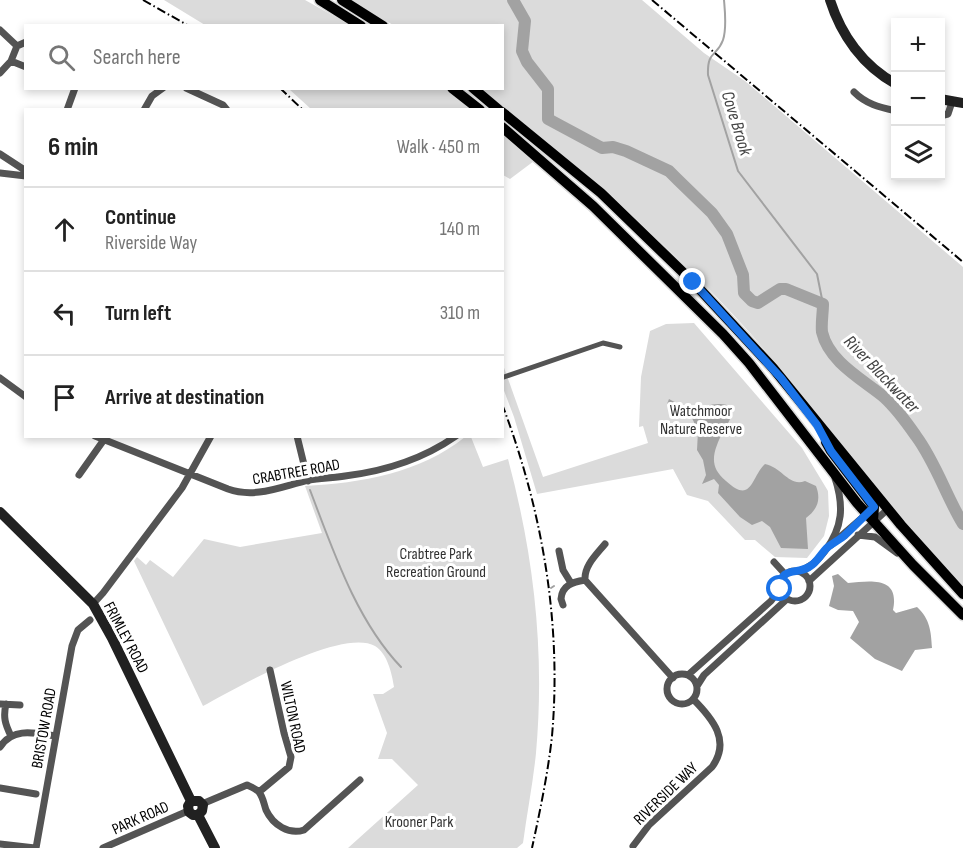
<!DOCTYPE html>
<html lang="en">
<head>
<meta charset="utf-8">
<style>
	:root { --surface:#fff; --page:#f6f6f6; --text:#222; --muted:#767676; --line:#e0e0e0 }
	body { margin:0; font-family:"Sofia Sans Condensed",sans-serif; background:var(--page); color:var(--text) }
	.controls { position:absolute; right:18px; top:18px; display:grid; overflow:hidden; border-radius:0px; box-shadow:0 3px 9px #0003 }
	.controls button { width:54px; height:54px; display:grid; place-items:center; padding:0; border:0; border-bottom:2px solid var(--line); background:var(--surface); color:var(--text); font:30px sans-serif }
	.stop { position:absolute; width:18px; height:18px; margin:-14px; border:4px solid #1a73e8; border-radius:50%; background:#fff }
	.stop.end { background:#1a73e8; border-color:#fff; box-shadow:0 2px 6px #0008 }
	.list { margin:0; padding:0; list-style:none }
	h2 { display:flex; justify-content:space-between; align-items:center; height:78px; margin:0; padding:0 24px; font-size:26px }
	h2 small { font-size:20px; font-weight:400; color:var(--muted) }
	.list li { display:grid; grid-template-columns:39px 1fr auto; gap:18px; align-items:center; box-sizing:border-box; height:84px; padding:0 24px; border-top:2px solid var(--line) }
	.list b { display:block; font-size:22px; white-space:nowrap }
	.list p { margin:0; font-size:20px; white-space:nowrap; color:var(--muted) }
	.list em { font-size:20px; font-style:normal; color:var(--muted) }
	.icon { flex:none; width:33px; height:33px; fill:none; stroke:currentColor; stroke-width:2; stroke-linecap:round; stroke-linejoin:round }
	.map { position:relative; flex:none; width:963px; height:848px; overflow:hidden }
	.search { position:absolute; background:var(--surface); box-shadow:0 3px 9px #0003; left:24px; top:24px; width:480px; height:66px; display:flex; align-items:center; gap:15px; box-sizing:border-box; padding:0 21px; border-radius:0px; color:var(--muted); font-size:22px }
	.panel { position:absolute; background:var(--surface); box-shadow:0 3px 9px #0003; left:24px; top:108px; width:480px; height:330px; border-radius:0px }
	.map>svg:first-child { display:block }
</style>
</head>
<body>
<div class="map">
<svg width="963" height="848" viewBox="0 0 963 848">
	<rect width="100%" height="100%" fill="#fff"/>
	<path fill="#dbdbdb" d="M164,0H305L350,25H205Z
		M352,0H642L704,53L745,81L963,267V587C888,506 823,416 750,333C669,243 576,164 481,89L502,88V26L393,25Z
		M289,89H447L475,109H311Z
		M502,131L538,158L510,179L503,175Z
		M694,323L802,448L828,491L829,516L824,536L807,558L775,557L755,540H745L708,501L687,495L673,469L537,494L514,417L503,388L502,362L543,477L648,443L643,426L639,427L641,377L650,331L666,324Z
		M465,437H471L483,467L508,459C534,556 545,652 536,753C533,783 527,813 523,843L517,848H348L418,785L392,759H378L387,733L373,694H383L394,687C392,673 387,653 375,646C342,627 234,689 203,706L134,561L137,557L146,565L150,560L173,577L204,539L240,547L322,533L305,486C361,483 420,473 465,437Z"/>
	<path fill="#a2a2a2" d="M669,399C675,402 682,406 688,407C703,410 711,401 727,405C728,409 730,415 730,419C729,422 725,428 723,431C714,451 707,465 726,481C752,505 751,477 765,464C783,468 789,487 805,481L816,486C821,499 818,509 806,518L808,549L781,548L770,527L762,521L752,525L740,517L718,493L719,485L714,479L702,484L706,475L703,460L697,450L698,431L692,418L667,404Z
		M838,574L848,583C871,581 900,576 893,610L896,613L917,607C930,619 931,631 932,648L915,650L902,671L875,659L850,638L859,622L853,611L838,610L829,606L834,586L832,576Z"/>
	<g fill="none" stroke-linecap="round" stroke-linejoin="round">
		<path stroke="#a2a2a2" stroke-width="2" d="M724,0C725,12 727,28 723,40C717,57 707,50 708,75L738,171L817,274L823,304
			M310,490C333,550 356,620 401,667
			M551,588L554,586"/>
		<path stroke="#a2a2a2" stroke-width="12" d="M513,0L525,21L522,51L527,62L548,89V119L602,148L613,147L626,151L669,171L677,179L712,213L727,234L743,275L744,293L752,301L758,303L780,289H786L823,304C823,313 821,323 822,332C829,362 862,379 884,397C896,408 907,423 916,436C936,463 946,496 963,524"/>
		<g stroke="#dbdbdb" stroke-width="13">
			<path id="primary" d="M320,0L361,26
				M342,0L383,26
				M452,88L480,110
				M473,88L499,110
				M502,112L601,193L693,282L773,368L901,525L963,594
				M502,127L593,206L723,334L749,363L857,503L913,565L963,615
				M826,442L831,451L874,507L873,521"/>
		</g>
		<path stroke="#545454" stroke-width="5" d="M504,377L603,343L620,347"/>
		<path stroke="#545454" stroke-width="7" d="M0,30L17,46L11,61L0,73
			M17,46L26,42
			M11,61L26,67
			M186,88L223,105L227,110
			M854,92C866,104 879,107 896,111
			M67,110L75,88
			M144,110L152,96L163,88
			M940,116L948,114L952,102
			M0,154L26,171
			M0,173L26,176
			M0,378L26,397
			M95,436L228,489C256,499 282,486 309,480C321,478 333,478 345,476C386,471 423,459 456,436
			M297,436L308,481
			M79,475L103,441
			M858,535L875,537L897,553
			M605,544C596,555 584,566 585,580L673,678
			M831,545L870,511
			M559,551L563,570L571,583
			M774,562L785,574
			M780 586a15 15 0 1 1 30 0a15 15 0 1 1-30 0Z
			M799,571C811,567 818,561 825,551C843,527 844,506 835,478
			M809,581L888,509
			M93,604L103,593L182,488L211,436
			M563,605L561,599C562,585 573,582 585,580
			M667 689a15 15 0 1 1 30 0a15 15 0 1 1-30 0Z
			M688,675L771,601L780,589
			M697,686L704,675L787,599
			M0,704L20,705
			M6,704C3,717 5,724 11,736
			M0,747C13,727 35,733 55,736
			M0,788L36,794
			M259,792L289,767L291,757L284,733L270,670
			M202,804L247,785C251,787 256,789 259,792C263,797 264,804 266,810C273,825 289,835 304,830L360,780
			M0,844L35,848
			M633,846L649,825L712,767C731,741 713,719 693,699
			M36,848L72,646L78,630L90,620
			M103,848L188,811"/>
		<path stroke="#212121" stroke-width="10" d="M830,0C841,35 863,66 896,84
			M940,99L963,103
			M0,512L93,604L112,638L191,801
			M191,801H199L203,805L202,811L198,815
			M191,801L188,806L189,812L193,815H198
			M198,815L215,848"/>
		<use href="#primary" stroke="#000" stroke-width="10"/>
		<path stroke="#000" stroke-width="2" stroke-dasharray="9 3 1.5 3" stroke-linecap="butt" d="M143,0L189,26
			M652,0L963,262
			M280,88L303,110
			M502,404C542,509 562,623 552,736C548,773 540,811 532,848"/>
	</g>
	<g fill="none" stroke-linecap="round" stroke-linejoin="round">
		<path stroke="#1a73e8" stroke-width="8" d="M693,282L781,378L817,425L831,451L874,507C864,516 854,527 844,536C839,540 833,543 828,547C821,553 818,562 809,567C796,575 780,566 780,589"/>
	</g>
	<g text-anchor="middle" stroke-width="6" stroke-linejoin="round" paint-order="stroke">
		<g font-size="16" fill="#323232" stroke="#fff">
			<text x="701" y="416">Watchmoor<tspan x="701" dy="18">Nature Reserve</tspan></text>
			<text x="436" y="559">Crabtree Park<tspan x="436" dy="18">Recreation Ground</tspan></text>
			<text x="419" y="827">Krooner Park</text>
		</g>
		<g font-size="16" fill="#000" stroke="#fff">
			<text transform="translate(296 471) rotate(-10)" y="6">CRABTREE ROAD</text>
			<text transform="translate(127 637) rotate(62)" y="6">FRIMLEY ROAD</text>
			<text transform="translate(294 717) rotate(78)" y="6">WILTON ROAD</text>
			<text transform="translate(43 728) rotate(-80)" y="6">BRISTOW ROAD</text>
			<text transform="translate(665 793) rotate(-44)" y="6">RIVERSIDE WAY</text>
			<text transform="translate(140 817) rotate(-24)" y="6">PARK ROAD</text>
		</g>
		<g font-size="18" font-style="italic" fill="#434343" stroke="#fff">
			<text transform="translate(737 123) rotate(73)" y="6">Cove Brook</text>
			<text transform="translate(882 374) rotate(46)" y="6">River Blackwater</text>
		</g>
	</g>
</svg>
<div class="controls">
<button>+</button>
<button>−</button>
<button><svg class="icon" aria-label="layers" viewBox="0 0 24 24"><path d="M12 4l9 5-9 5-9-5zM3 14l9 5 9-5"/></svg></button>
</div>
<div class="stop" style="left:780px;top:589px"></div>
<div class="stop end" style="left:693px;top:282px"></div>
<div class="search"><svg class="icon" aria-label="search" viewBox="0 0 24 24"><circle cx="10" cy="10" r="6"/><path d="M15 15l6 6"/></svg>Search here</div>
<section class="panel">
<h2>6 min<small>Walk · 450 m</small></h2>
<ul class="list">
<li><svg class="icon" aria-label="ahead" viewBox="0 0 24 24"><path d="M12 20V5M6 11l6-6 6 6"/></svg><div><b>Continue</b><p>Riverside Way</p></div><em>140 m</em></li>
<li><svg class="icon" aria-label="left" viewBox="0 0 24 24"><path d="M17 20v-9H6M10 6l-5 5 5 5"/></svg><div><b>Turn left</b></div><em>310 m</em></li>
<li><svg class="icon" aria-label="arrive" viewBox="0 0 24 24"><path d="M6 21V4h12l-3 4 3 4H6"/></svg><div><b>Arrive at destination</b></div></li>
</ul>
</section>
</div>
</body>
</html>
